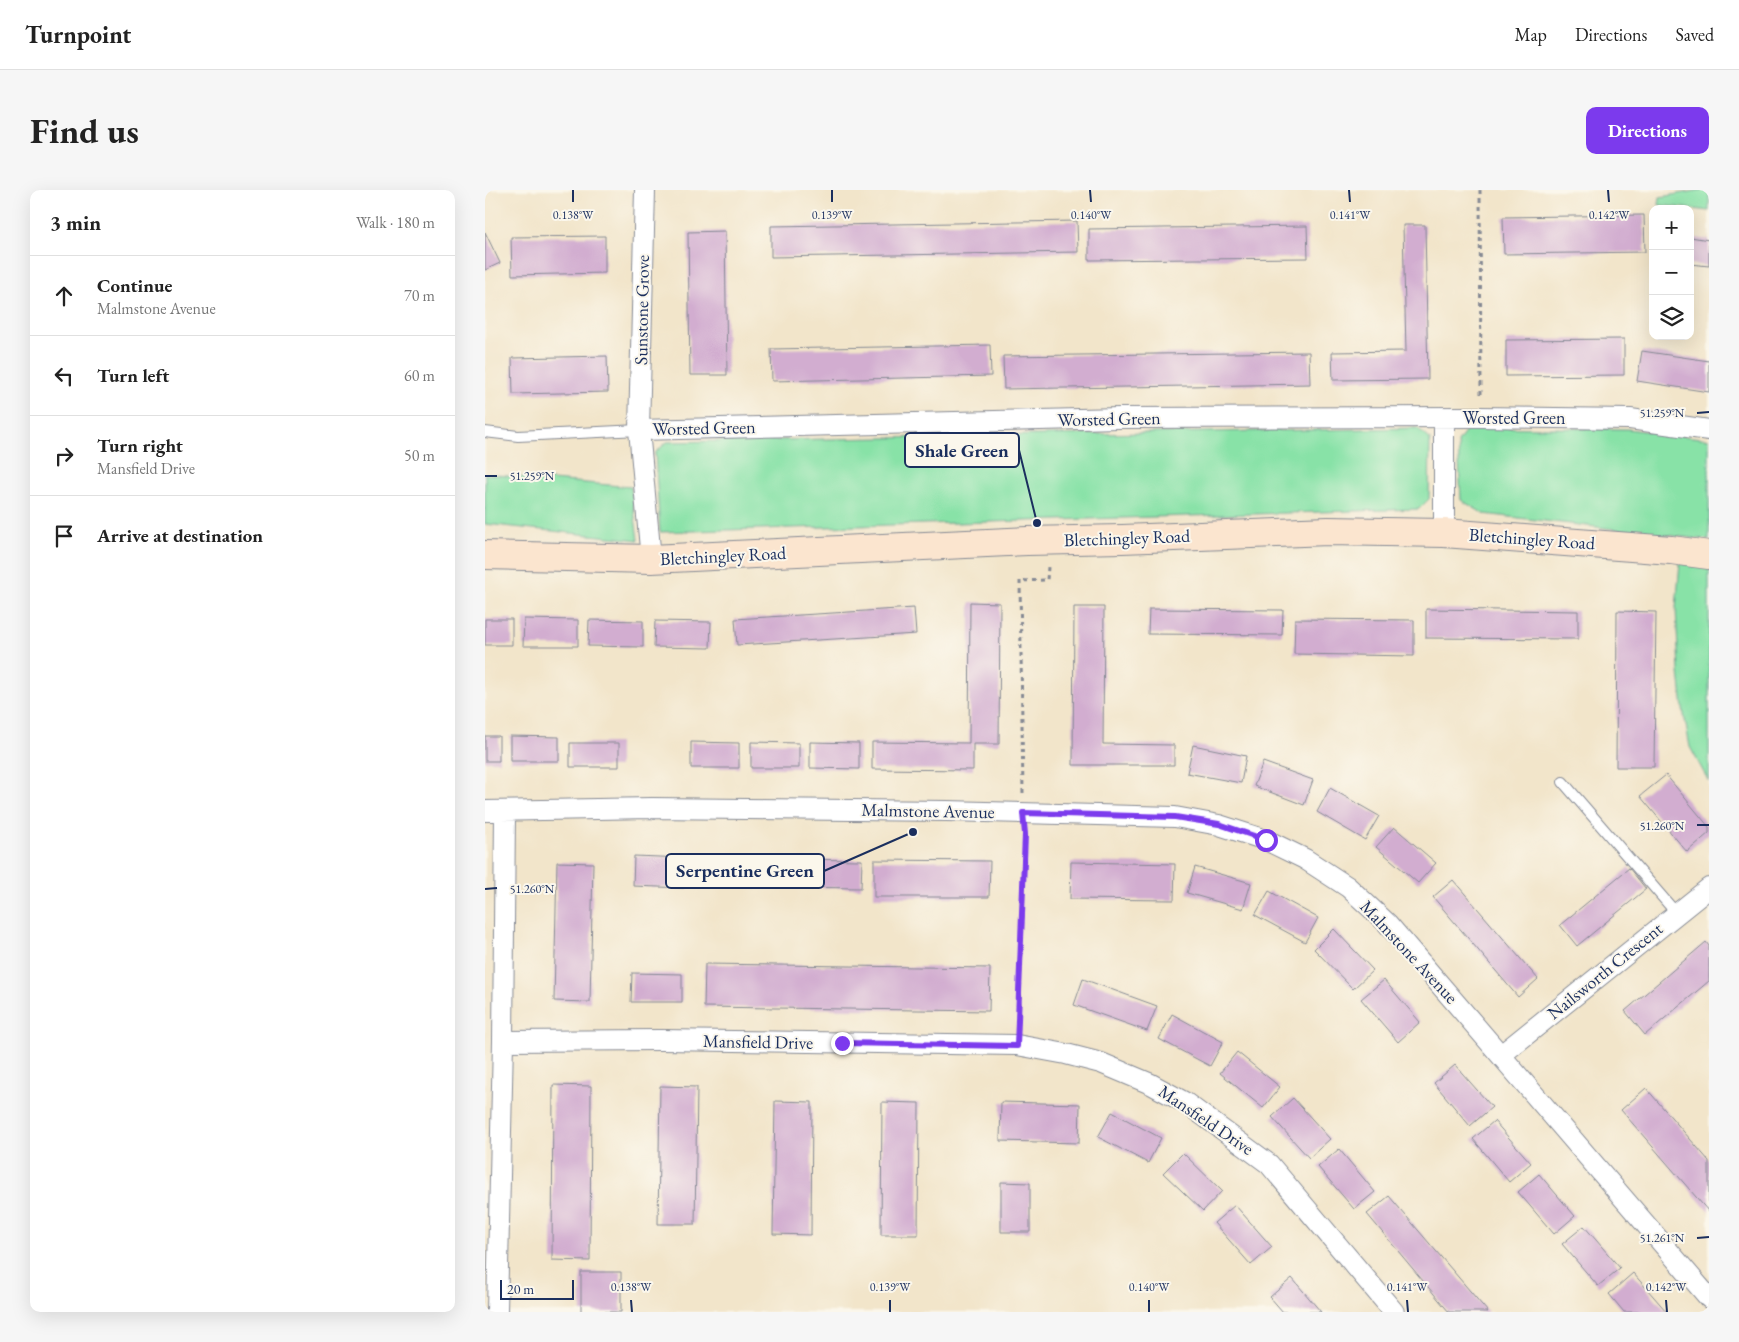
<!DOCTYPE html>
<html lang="en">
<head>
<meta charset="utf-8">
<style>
	:root { --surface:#fff; --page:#f6f6f6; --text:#222; --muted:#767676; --line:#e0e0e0; --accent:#7c3aed }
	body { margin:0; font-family:"EB Garamond",serif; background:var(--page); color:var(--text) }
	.controls { position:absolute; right:15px; top:15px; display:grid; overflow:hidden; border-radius:10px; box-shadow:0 5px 20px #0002 }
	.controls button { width:45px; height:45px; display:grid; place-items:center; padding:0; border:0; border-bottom:1px solid var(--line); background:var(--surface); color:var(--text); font:25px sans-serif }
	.scale { position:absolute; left:15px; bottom:12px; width:74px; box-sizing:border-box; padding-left:5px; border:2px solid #1b2f5e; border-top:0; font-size:14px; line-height:18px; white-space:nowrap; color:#1b2f5e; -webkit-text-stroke:4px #fbf7ec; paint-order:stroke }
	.stop { position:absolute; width:15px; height:15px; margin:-11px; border:4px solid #7c3aed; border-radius:50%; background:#fff }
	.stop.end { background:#7c3aed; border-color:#fff; box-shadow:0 1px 5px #0008 }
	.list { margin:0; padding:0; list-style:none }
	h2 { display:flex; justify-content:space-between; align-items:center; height:65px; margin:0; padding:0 20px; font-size:21px }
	h2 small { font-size:16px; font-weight:400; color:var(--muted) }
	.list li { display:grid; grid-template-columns:32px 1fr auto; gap:15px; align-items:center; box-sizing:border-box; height:80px; padding:0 20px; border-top:1px solid var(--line) }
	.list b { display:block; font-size:19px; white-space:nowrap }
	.list p { margin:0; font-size:16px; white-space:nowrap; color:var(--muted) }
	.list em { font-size:16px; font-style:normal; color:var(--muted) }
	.icon { flex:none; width:28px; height:28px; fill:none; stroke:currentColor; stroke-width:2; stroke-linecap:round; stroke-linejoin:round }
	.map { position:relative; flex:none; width:1224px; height:1122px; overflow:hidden; border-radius:10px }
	header { display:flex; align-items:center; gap:30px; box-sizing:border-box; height:70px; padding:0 25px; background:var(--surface); border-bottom:1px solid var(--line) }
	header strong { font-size:24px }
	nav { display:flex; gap:28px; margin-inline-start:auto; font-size:18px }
	.intro { display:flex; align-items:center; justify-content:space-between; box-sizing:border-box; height:120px; padding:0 30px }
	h1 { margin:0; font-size:35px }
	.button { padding:12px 22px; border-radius:10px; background:var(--accent); color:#fff; font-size:18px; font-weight:700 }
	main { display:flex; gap:30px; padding:0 30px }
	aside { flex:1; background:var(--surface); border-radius:10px; box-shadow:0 5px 20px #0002 }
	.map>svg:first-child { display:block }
</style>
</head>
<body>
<header>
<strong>Turnpoint</strong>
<nav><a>Map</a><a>Directions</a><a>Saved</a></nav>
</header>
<div class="intro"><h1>Find us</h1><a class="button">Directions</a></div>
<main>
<aside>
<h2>3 min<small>Walk · 180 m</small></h2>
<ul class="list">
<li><svg class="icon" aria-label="ahead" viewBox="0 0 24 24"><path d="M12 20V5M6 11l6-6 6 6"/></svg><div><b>Continue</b><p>Malmstone Avenue</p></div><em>70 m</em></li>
<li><svg class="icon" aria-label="left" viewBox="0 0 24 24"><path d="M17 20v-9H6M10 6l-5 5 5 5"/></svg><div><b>Turn left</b></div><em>60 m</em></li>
<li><svg class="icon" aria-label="right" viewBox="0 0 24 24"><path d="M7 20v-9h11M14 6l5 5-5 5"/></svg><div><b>Turn right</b><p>Mansfield Drive</p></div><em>50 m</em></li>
<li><svg class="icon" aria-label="arrive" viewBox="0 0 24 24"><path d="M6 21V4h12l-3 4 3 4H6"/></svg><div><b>Arrive at destination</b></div></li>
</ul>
</aside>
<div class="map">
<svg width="1224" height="1122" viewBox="0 0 1224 1122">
	<rect width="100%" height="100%" fill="#fbf7ec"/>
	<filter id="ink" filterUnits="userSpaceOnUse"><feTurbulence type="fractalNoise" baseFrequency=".02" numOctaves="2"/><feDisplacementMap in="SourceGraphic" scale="10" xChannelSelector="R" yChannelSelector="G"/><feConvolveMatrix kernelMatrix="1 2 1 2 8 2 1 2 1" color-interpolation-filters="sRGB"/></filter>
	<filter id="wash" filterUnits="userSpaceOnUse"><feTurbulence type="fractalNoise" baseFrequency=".0096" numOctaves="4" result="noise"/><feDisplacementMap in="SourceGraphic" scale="20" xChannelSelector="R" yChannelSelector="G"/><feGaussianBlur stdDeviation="1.12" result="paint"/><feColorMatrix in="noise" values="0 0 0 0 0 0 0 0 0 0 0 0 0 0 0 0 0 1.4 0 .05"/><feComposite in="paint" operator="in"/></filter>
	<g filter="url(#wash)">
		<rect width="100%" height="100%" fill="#f2e5ca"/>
		<path fill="#88e2a7" stroke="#528882" d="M1216,0H1224V21L1174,15L1175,7Z
			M984,237L1143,239L1224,249V350L999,324L976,310L973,252Z
			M932,238L945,249L944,309L934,319L175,342L170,263L182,252Z
			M0,284L146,297L153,350L0,334Z
			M1195,373L1224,379V592L1205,557L1198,519L1194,482L1191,418Z"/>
		<g id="blocks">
			<path fill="#d2add0" d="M1159,25L1160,62L1019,64L1018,27Z
				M592,31L593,62L286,67V36Z
				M918,35H940L943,189L848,190L847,162L921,161Z
				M822,36L823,68L604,70V39Z
				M240,41L242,185H205L203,42Z
				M0,42L15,73L0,80Z
				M120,46V83L27,85L26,47Z
				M1205,47L1224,50V76L1205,74Z
				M1139,149V185L1021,186V150Z
				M505,155L506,186L287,191L286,159Z
				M1157,161L1224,171V202L1152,191Z
				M824,162L825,194L519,199L518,166Z
				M122,166L123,202L28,204L27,168Z
				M485,412L515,413L514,554H488V580L387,579V552L484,553Z
				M589,417H619L618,554L689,555V575H588Z
				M429,418L431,444L252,455L250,429Z
				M664,419L798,420L797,445L663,444Z
				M941,419L1093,421V449L941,448Z
				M1132,421L1171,422L1169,577H1131Z
				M0,429H27V455H0Z
				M39,429L93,430V456H38Z
				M810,429L929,430V466L809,464Z
				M104,430L158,431V457L103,456Z
				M170,431L226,432L225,458L169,457Z
				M0,546H14V571H0Z
				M25,546L74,547V571H25Z
				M206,552L254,553V578H206Z
				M266,552L314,553V578H266Z
				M325,552L374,553V579L325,578Z
				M85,553H134V577H85Z
				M708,555L761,566L756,593L702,583Z
				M778,572L828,590L819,615L769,596Z
				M1181,585L1224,637V643L1202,662L1155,606Z
				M845,598L894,626L880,650L832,622Z
				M909,637L951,673L933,693L891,657Z
				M149,666L200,668L199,698L148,696Z
				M222,668L377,670L376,698L222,696Z
				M389,670L505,671L504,707H389Z
				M72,672L108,673L105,812L69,811Z
				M586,672L690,674L689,710L585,709Z
				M710,677L766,693L758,719L702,703Z
				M1144,678L1161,699L1092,756L1075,735Z
				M968,690L1053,789L1033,807L948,707Z
				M784,701L833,728L820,752L770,725Z
				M849,739L888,780L868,799L829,759Z
				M1221,752L1224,756V791L1160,845L1140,821Z
				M220,774L505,778L504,821L219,817Z
				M147,783L197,784V812H146Z
				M598,789L672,816L662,841L589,815Z
				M899,790L935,832L913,852L876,809Z
				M687,824L738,852L725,876L674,849Z
				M752,862L795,897L778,918L735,883Z
				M970,875L1007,917L985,936L949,893Z
				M68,895L106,896L105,1071L67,1070Z
				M175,896L212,897L210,1034H173Z
				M1161,898L1224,971V1022L1136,920Z
				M808,908L845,949L824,968L787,927Z
				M290,911L327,912L326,1045L288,1044Z
				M397,912L434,913L433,1045H396Z
				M516,912L595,914L594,953L515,951Z
				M627,922L676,948L663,973L613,947Z
				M1009,931L1046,973L1024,992L988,949Z
				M854,959L890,1002L869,1019L833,977Z
				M698,963L737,1001L718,1021L678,983Z
				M1054,984L1090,1026L1069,1044L1033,1002Z
				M516,992L545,993V1042H516Z
				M904,1006L1003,1122H964L882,1024Z
				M750,1015L787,1057L766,1075L729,1033Z
				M1099,1036L1135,1078L1113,1096L1077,1054Z
				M96,1082H136V1122H96Z
				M1148,1083L1182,1122H1139L1124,1104Z
				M807,1088L836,1122H798L785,1107Z"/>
		</g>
	</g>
	<g filter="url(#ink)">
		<use href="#blocks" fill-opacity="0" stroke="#868a94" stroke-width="1"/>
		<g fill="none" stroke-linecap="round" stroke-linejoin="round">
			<g stroke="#868a94" stroke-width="12">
				<path id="lane" d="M0,242L33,246L154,240
					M1078,592L1192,724"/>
			</g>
			<g stroke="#868a94" stroke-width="22">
				<path id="street" d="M959,228V343
					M154,240L160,0
					M166,369L154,240L634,228L996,227L1145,229L1224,240
					M0,621L167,618L462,621L690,627L734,635L781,650L820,669L863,697L902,733L1224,1108
					M18,851L176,850L532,855L581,864L616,873L666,894L701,913L784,974L909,1122
					M1016,865L1224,698
					M12,1122L18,851L20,622"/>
			</g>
			<g stroke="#868a94" stroke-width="30">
				<path id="secondary" d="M0,365L166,369L542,351L637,349L843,341L959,343L1186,360L1224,365"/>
			</g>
			<path stroke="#868a94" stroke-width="3" stroke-dasharray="4 4" stroke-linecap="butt" d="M995,0L996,204
				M538,603L535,391L562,390L563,377
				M533,832L540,644"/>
			<use href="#lane" stroke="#fff" stroke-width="10"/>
			<use href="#street" stroke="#fff" stroke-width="20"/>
			<use href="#secondary" stroke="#fbe5cf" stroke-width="28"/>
		</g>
	</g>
	<g fill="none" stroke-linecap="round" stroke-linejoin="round" filter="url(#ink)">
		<path stroke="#7c3aed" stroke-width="6" d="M357,853L532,856L540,644L538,623L690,627L734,634L781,650"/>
	</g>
	<path fill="none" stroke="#1b2f5e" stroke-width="2" d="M88,0V12M347,0V12M605,0L606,12M864,0L865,12M1123,0L1124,12M1212,223L1224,222M0,286H12M1212,635H1224M0,699L12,698M1212,1048L1224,1047M146,1110L147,1122M405,1110V1122M664,1110V1122M922,1110L923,1122M1181,1110L1182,1122"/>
	<g text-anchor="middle" stroke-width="4" stroke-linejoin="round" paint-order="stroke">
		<g font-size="18" fill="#1b2f5e" stroke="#fbf7ec">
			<text transform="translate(157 120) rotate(-89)" y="6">Sunstone Grove</text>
			<text x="1029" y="234">Worsted Green</text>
			<text transform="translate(624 229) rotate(-1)" y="6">Worsted Green</text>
			<text transform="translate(219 238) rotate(-1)" y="6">Worsted Green</text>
			<text transform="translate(642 348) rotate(-2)" y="6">Bletchingley Road</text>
			<text transform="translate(1047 349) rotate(4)" y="6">Bletchingley Road</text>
			<text transform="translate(238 366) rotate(-3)" y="6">Bletchingley Road</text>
			<text transform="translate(443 621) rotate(1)" y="6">Malmstone Avenue</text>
			<text transform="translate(924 762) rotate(47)" y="6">Malmstone Avenue</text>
			<text transform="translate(1120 781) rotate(-39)" y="6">Nailsworth Crescent</text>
			<text transform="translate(273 852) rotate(1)" y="6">Mansfield Drive</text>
			<text transform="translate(721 930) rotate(34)" y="6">Mansfield Drive</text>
		</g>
	</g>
	<g font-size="12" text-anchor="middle" fill="#1b2f5e" stroke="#fbf7ec" stroke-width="4" stroke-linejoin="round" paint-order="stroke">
		<text x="88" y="29">0.138°W</text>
		<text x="347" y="29">0.139°W</text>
		<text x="606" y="29">0.140°W</text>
		<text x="865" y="29">0.141°W</text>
		<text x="1124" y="29">0.142°W</text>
		<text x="1177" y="227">51.259°N</text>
		<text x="47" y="290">51.259°N</text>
		<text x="1177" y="640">51.260°N</text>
		<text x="47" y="703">51.260°N</text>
		<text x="1177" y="1052">51.261°N</text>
		<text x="146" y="1101">0.138°W</text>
		<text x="405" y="1101">0.139°W</text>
		<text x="664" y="1101">0.140°W</text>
		<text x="922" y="1101">0.141°W</text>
		<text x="1181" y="1101">0.142°W</text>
	</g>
	<path fill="none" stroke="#1b2f5e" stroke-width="2" d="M552 333L534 260M428 642L339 681"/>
	<g fill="#1b2f5e" stroke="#fbf7ec" stroke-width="2">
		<circle cx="552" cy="333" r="5"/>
		<circle cx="428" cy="642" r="5"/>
	</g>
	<g fill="#fbf7ec" stroke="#1b2f5e" stroke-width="2">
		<rect x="420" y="243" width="114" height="34" rx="5"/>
		<rect x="181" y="664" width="158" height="34" rx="5"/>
	</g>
	<g font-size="19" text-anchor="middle" font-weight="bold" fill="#1b2f5e">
		<text x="477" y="267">Shale Green</text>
		<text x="260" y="687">Serpentine Green</text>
	</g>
</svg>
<div class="controls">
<button>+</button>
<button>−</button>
<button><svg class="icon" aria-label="layers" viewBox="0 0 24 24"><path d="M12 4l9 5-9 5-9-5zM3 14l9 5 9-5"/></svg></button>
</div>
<div class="scale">20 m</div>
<div class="stop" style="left:781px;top:650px"></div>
<div class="stop end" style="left:357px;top:853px"></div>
</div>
</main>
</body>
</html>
